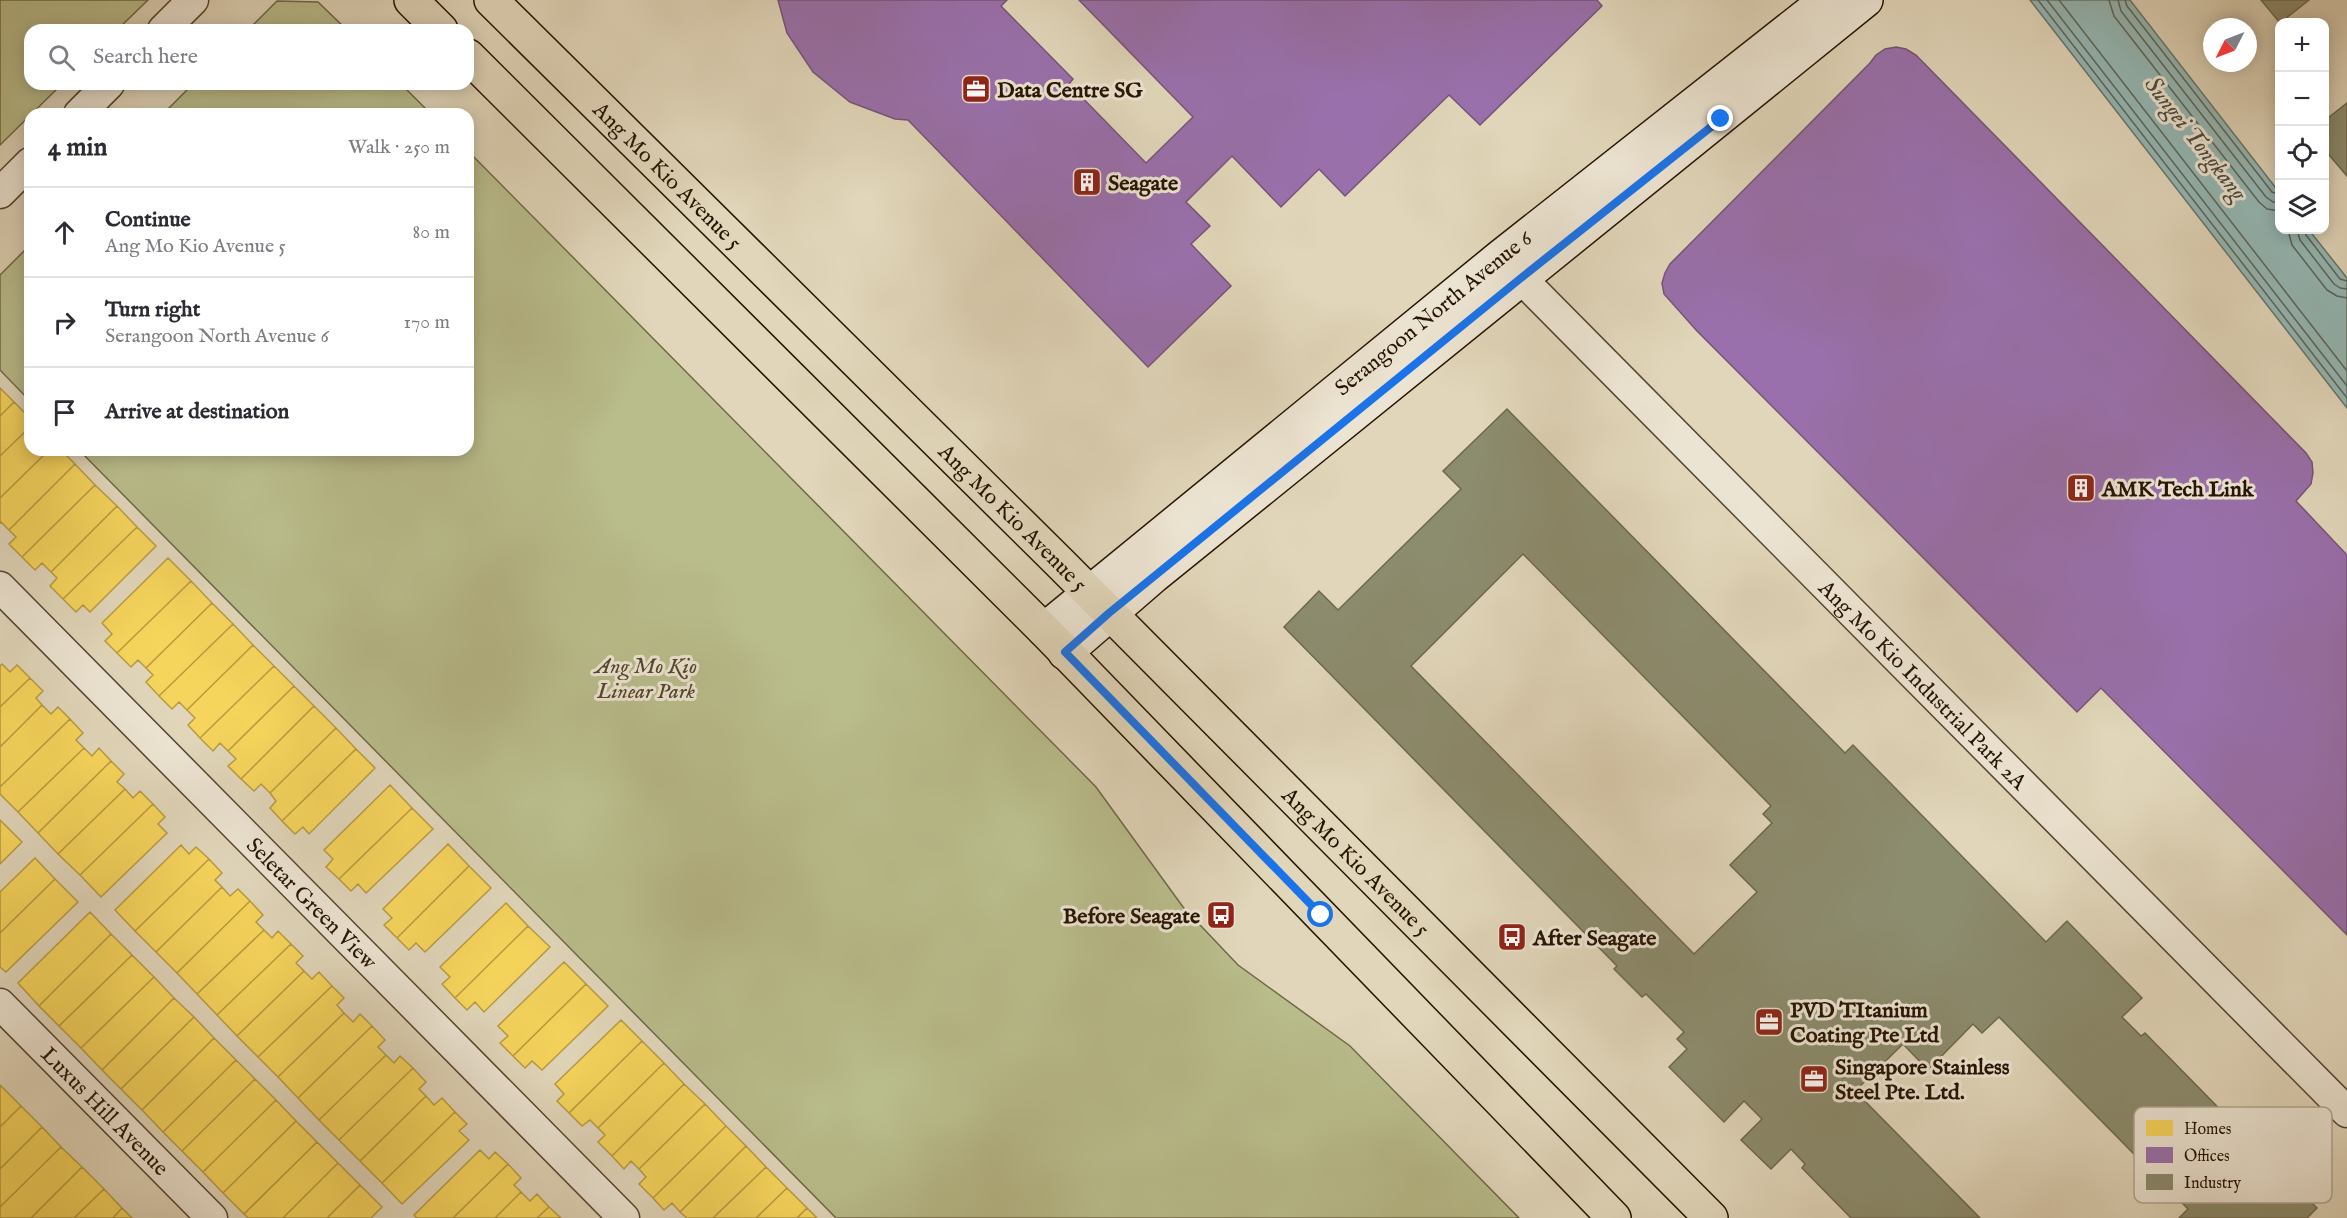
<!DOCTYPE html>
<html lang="en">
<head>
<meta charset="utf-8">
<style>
	:root { --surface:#fff; --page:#f7f7f7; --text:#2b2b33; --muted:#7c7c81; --line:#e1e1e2 }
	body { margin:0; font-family:"IM FELL English",serif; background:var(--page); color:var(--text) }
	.controls { position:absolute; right:18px; top:18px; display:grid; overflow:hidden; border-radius:12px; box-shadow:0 3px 15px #0003 }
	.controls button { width:54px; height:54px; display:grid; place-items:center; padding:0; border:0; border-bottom:2px solid var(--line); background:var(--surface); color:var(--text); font:30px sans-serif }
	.compass { position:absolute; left:2203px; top:18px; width:54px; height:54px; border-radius:50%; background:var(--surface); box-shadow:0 3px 15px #0003; rotate:228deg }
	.stop { position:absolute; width:18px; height:18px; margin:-14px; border:4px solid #1a73e8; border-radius:50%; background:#fff }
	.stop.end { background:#1a73e8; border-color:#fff; box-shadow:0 2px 6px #0008 }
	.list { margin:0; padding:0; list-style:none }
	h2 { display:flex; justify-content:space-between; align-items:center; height:78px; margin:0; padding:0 24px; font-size:26px }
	h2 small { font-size:20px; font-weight:400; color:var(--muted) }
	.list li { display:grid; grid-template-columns:39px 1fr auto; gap:18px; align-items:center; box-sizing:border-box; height:90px; padding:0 24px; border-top:2px solid var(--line) }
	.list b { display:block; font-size:22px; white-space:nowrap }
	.list p { margin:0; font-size:20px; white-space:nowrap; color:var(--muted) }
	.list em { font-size:20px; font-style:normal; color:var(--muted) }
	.icon { flex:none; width:33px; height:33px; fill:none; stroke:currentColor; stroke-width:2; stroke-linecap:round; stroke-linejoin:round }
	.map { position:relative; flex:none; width:2347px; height:1218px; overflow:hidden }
	.search { position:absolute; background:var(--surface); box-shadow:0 3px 15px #0003; left:24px; top:24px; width:450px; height:66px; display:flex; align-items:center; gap:15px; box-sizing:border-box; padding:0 21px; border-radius:18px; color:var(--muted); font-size:22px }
	.panel { position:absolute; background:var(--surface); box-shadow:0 3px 15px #0003; left:24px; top:108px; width:450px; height:348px; border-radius:18px }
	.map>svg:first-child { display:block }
</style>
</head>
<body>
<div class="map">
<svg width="2347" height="1218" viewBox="0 0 2347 1218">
	<rect width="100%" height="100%" fill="#e1d6ba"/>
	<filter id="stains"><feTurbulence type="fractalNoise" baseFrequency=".00333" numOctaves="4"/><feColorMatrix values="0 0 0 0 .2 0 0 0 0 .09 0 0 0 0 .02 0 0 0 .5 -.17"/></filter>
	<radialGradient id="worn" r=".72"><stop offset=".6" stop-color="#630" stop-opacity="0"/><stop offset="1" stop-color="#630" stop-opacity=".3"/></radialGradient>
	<path fill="#b9bc8b" stroke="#706847" stroke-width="1.5" d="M0,0H148L117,30H30V84H62L0,145Z
		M277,1L318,2L347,30H248Z
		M193,84H401L431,114H163Z
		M468,151L1096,787L1183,907L1238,965L1350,1046L1519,1218H836L79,450H468Z
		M30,245V401L0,370V275Z"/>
	<path fill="#95b8b5" stroke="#69766e" stroke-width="1.5" d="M2030,0H2130L2279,192L2280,230H2309L2347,278V408Z"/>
	<path fill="#f6d55c" stroke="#b89b41" stroke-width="1.5" d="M0,388L14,402L0,416Z
		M14,402L30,418V427L0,456V416Z
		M30,427V450H49L0,498V456Z
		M49,450H61L75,464L9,530L1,522L0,523V498Z
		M75,464L95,485L22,557L9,544L16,537L9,530Z
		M95,485L117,506L51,572L42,563L35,570L22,557Z
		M117,506L137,527L63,599L50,586L57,578L51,572Z
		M137,527L156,546L90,612L83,605L76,612L63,599Z
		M168,558L191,581L117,653L105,641L112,634L102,623Z
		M191,581L212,603L146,668L138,660L131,667L117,653Z
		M212,603L233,624L159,696L146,682L153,675L146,668Z
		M233,624L253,645L187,710L179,702L172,709L159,696Z
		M253,645L274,666L200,738L188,725L195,718L187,710Z
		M2,664L10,672L17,665L30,678L0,707V666Z
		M274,666L294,686L228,751L220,743L213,751L200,738Z
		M30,678L43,691L36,698L42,705L0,747V707Z
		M294,686L314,706L241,779L228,766L236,759L228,751Z
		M42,705L51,714L58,707L70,719L0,787V747Z
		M314,706L336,728L270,793L261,784L254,791L241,779Z
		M70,719L83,733L76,740L84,748L18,812L0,794V787Z
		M336,728L356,749L282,821L270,808L276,801L270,793Z
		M84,748L92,756L99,748L111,761L38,833L18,812Z
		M356,749L375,768L309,834L303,827L295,834L282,821Z
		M111,761L124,774L117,782L125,789L58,854L38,833Z
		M390,785L412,808L339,879L326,867L333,859L324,850Z
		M125,789L133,798L140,791L153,804L80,875L58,854Z
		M153,804L165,817L158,824L167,833L101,897L80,875Z
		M412,808L433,829L366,893L358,884L351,891L339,879Z
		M0,820L22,842L0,864Z
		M448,844L469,866L397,938L384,925L392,918L383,909Z
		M181,845L189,854L196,847L209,859L135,931L115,910Z
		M35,858L55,879L0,933V892Z
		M209,859L222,873L215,880L222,887L156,952L135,931Z
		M469,866L491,888L425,952L416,943L409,950L397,938Z
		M55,879L78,902L6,972L0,967V933Z
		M222,887L230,896L238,889L250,901L177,973L156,952Z
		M250,901L263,915L256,922L264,930L197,994L177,973Z
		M506,903L528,926L455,998L442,984L450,977L440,967Z
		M90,912L111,934L39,1006L18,983Z
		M528,926L550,947L484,1012L475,1002L467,1010L455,998Z
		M264,930L272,938L278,931L291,944L217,1015L197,994Z
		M111,934L132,955L59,1026L39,1006Z
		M291,944L303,956L296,963L304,971L237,1036L217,1015Z
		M132,955L154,977L81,1048L59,1026Z
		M564,962L586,984L513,1056L500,1043L508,1036L498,1026Z
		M304,971L312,979L319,972L332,986L258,1057L237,1036Z
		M154,977L174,998L102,1070L81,1048Z
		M586,984L608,1006L542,1070L532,1061L525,1068L513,1056Z
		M332,986L344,998L337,1005L344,1013L278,1077L258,1057Z
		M174,998L194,1017L121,1089L102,1070Z
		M344,1013L353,1022L360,1014L372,1026L298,1098L278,1077Z
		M194,1017L214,1038L142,1110L121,1089Z
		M621,1020L642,1041L569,1113L557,1101L564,1094L555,1084Z
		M372,1026L385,1040L378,1047L386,1055L319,1120L298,1098Z
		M214,1038L236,1060L163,1132L142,1110Z
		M642,1041L664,1063L598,1128L590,1120L582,1126L569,1113Z
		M386,1055L394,1063L400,1056L413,1068L339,1140L319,1120Z
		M236,1060L255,1079L182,1151L163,1132Z
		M664,1063L684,1084L612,1156L598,1142L605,1135L598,1128Z
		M413,1068L426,1082L419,1089L426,1096L360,1161L339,1140Z
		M255,1079L276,1100L203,1172L182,1151Z
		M684,1084L705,1104L639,1169L631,1161L624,1169L612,1156Z
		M0,1085L21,1106L0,1127Z
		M426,1096L434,1105L442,1098L455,1112L382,1183L360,1161Z
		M276,1100L296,1121L223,1193L203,1172Z
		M705,1104L726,1126L653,1198L639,1184L646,1177L639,1169Z
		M21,1106L42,1127L0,1169V1127Z
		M455,1112L467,1124L459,1131L469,1140L402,1204L382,1183Z
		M296,1121L317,1142L244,1214L223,1193Z
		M726,1126L746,1146L680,1212L672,1203L664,1210L653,1198Z
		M42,1127L61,1147L0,1207V1169Z
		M317,1142L338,1163L283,1218H248L244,1214Z
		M746,1146L766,1167L713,1218H687L680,1212Z
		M61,1147L82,1167L31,1218H0V1207Z
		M480,1150L489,1159L495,1152L508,1164L453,1218H417L414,1215Z
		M338,1163L360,1185L327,1218H283Z
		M508,1164L521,1178L514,1185L521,1192L495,1218H453Z
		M82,1167L104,1189L74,1218H31Z
		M766,1167L787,1188L756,1218H713Z
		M360,1185L382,1207L371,1218H327Z
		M787,1188L807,1208L797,1218H756Z
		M104,1189L122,1208L113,1218H74Z
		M521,1192L530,1201L537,1194L549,1207L537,1218H495Z
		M549,1207L561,1218H537Z
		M122,1208L132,1218H113Z
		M807,1208L817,1218H797Z"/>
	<path fill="#9970ab" stroke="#765479" stroke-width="1.5" d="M778,0H1007L1001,6L1073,79L1069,84L1146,163L1193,117L1079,0H1597L1602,6L1480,125L1449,95L1345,196L1319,169L1281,207L1232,156L1186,202L1210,226L1191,244L1231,286L1148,367L908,120L895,119L850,102L813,72L787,33Z
		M1896,47L1906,49L1916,55L2306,453L2312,462L2313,473L2311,484L2296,501L2347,555V935L2101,688L2077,712L1697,331L1664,294L1662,283L1665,273L1670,264L1870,63L1876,55L1885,49Z"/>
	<path fill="#8c8c6e" stroke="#6d684e" stroke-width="1.5" fill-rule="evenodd" d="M2261,0H2309L2280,23Z
		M2347,103V176L2324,149V121Z
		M1507,409L1845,753L1853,745L2046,942L2067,921L2142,998L2122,1017L2141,1036L2145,1033L2317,1208L2307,1218H2179L2188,1209L1999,1017L1982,1033L1973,1024L1928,1070L1903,1044L1855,1091L1980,1218H1851L1802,1168L1805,1164L1791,1149L1771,1169L1741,1140L1762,1119L1744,1101L1724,1122L1669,1067L1687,1049L1677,1039L1684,1032L1646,994L1642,997L1614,969L1617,966L1284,627L1319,591L1338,610L1461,489L1443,471ZM1523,554L1771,806L1763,814L1772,823L1730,865L1757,892L1694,954L1411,666Z"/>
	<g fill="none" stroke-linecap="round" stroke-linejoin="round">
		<path stroke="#5e665c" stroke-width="1.5" d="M2038,0L2347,398
			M2047,0L2347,386
			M2059,0L2347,371
			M2109,0L2114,16L2259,202L2267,209L2280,211
			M2118,0L2121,11L2266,197L2273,202H2280
			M2125,0L2127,6L2272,192L2280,195
			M2288,230L2292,245L2327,290L2337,296L2347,298
			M2297,230L2300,240L2334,284L2340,288L2347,289
			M2305,230L2306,235L2340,279L2347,281"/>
		<g stroke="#554431" stroke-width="33">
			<g id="street">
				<path d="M163,30L193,0"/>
				<path d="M79,114L109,84"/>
				<path d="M0,193L30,163"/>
				<path id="s1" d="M1504,261L2347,1112"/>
				<path id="s2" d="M0,587L624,1218"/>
				<path id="s3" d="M0,1004L212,1218"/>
			</g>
		</g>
		<g stroke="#261403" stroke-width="36">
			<g id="secondary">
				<path id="s4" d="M1044,630L1500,257L1826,0"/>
				<path d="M1065,653L1154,576L1866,0"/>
			</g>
		</g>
		<g stroke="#261403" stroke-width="36">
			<g id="primary">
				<path d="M411,0L441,30"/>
				<path id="s5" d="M491,0L1061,564L1711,1218"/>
				<path d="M468,56L1044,630L1614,1218"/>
			</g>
		</g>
		<use href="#street" stroke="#ece4d2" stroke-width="30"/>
		<use href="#secondary" stroke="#ece4d2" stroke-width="33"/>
		<use href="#primary" stroke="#e1d6ba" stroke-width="33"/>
	</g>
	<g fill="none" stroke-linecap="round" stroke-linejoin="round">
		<path stroke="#1a73e8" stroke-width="8" d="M1321,915L1065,652L1109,613L1521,278L1721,119"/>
	</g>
	<defs>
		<g id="office-square" transform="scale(1.5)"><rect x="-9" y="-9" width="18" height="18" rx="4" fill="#8f2418" stroke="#ece4d2"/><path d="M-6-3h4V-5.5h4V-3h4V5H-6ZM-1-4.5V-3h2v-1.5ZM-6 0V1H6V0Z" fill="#fff"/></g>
		<g id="building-square" transform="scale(1.5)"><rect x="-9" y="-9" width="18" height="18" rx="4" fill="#8f2418" stroke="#ece4d2"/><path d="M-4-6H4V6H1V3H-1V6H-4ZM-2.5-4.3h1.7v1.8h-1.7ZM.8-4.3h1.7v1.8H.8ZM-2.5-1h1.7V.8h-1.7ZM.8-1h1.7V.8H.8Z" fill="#fff"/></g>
		<g id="bus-square" transform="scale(1.5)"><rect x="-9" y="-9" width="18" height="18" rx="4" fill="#8f2418" stroke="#ece4d2"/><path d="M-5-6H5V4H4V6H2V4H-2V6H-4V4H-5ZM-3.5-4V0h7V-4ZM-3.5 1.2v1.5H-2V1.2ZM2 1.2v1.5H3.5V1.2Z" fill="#fff"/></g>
	</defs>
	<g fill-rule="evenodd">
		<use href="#office-square" x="976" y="89"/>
		<use href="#building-square" x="1087" y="182"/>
		<use href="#building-square" x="2081" y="488"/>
		<use href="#bus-square" x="1221" y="915"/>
		<use href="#bus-square" x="1512" y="937"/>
		<use href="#office-square" x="1769" y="1022"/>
		<use href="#office-square" x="1814" y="1079"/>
	</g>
	<g text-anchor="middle" stroke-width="6" stroke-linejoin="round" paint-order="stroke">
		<g font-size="22" font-weight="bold" fill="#261403" stroke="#ece4d2" text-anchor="start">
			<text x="997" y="97">Data Centre SG</text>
			<text x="1108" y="190">Seagate</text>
			<text x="2102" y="496">AMK Tech Link</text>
			<text x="1200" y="923" text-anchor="end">Before Seagate</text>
			<text x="1533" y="945">After Seagate</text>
			<text x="1790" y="1017">PVD TItanium<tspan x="1790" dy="25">Coating Pte Ltd</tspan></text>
			<text x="1835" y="1074">Singapore Stainless<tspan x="1835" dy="25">Steel Pte. Ltd.</tspan></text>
		</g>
		<g font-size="22" fill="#261403" stroke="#ece4d2">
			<text dy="8" stroke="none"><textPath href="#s5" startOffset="249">Ang Mo Kio Avenue 5</textPath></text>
			<text dy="8" stroke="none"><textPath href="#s4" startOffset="502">Serangoon North Avenue 6</textPath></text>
			<text dy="8" stroke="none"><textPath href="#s5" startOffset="735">Ang Mo Kio Avenue 5</textPath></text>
			<text dy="8" stroke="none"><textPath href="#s1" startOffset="596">Ang Mo Kio Industrial Park 2A</textPath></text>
			<text dy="8" stroke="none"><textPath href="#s5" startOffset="1221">Ang Mo Kio Avenue 5</textPath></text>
			<text dy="8" stroke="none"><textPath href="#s2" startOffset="444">Seletar Green View</textPath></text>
			<text dy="8" stroke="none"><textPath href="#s3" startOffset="150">Luxus Hill Avenue</textPath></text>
		</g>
		<g font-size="22" font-style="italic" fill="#52462c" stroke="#ece4d2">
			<text x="646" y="673">Ang Mo Kio<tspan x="646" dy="25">Linear Park</tspan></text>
		</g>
		<g font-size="24" font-style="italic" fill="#4d4d41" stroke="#ece4d2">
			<text transform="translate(2196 138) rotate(52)" y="8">Sungei Tongkang</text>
		</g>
	</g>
	<rect x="2134" y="1107" width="198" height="96" rx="9" fill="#ece4d2" stroke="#b1a694" stroke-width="1.5"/>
	<rect x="2146" y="1120" width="27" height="16" fill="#f6d55c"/>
	<rect x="2146" y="1147" width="27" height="16" fill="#9970ab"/>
	<rect x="2146" y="1174" width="27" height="16" fill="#8c8c6e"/>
	<g font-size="16" fill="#261403">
		<text x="2184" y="1134">Homes</text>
		<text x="2184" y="1161">Offices</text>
		<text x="2184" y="1188">Industry</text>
	</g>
	<rect width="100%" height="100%" filter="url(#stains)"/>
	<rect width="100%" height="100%" fill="url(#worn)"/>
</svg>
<div class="controls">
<button>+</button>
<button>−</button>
<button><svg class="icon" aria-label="locate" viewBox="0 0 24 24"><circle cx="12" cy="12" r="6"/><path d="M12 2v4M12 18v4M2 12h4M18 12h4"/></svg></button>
<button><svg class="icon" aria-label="layers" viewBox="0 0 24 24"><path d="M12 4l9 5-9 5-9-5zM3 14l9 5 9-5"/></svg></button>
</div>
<svg class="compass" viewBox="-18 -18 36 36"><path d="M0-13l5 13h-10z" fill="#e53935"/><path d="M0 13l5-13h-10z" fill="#7c7c81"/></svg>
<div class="stop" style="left:1321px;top:915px"></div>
<div class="stop end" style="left:1721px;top:119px"></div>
<div class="search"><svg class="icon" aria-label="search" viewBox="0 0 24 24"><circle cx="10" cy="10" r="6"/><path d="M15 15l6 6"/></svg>Search here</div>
<section class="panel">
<h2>4 min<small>Walk · 250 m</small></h2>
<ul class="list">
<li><svg class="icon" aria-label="ahead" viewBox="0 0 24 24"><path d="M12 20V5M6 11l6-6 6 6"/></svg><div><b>Continue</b><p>Ang Mo Kio Avenue 5</p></div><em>80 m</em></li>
<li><svg class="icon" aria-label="right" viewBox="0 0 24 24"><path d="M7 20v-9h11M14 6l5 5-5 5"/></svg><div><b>Turn right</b><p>Serangoon North Avenue 6</p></div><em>170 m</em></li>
<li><svg class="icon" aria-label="arrive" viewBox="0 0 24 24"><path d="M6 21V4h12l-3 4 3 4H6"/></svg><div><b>Arrive at destination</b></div></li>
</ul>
</section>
</div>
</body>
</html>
